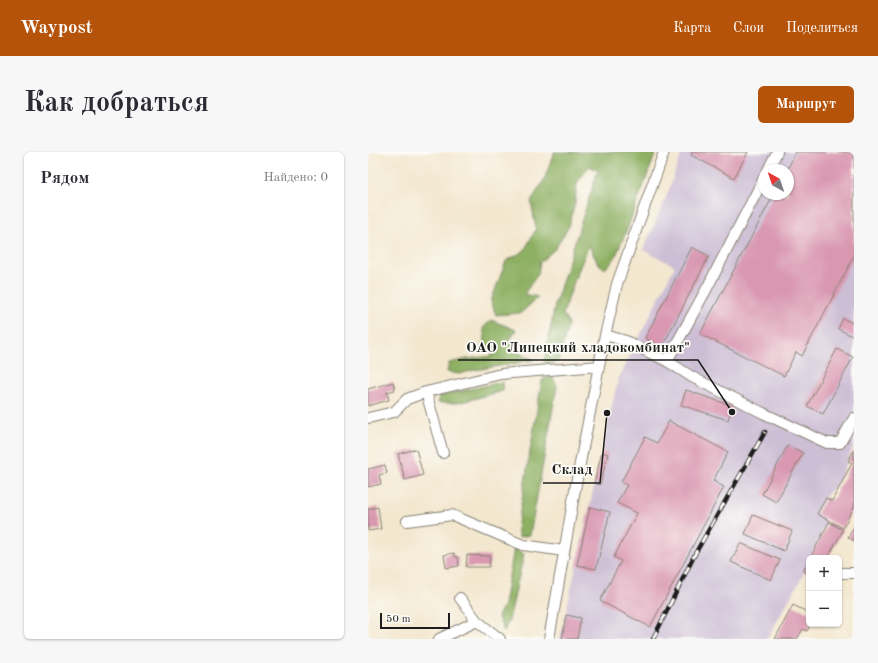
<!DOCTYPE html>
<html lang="ru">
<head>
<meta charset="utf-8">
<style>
	:root { --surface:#fff; --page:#f7f7f7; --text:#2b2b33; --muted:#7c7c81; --line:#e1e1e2; --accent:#b45309 }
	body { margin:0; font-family:"Old Standard TT",serif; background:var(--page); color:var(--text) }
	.controls { position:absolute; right:12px; bottom:12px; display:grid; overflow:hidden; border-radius:6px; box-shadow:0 1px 3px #0004 }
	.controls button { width:36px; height:36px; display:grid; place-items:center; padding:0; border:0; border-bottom:1px solid var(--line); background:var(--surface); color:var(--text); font:20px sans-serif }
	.compass { position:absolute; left:390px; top:12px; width:36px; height:36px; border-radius:50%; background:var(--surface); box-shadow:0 1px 3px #0004; rotate:320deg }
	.scale { position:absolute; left:12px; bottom:10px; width:70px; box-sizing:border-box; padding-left:4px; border:2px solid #1c1c1c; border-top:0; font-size:11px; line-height:14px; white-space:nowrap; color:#1c1c1c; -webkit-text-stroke:3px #fdfcf7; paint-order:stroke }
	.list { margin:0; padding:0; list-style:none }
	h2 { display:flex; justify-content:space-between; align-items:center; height:52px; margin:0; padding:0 16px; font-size:17px }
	h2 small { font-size:13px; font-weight:400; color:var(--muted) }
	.map { position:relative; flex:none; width:486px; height:487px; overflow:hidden; border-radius:6px }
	header { display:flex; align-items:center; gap:24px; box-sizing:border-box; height:56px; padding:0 20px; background:var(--accent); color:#fff }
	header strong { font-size:19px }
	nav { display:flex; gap:22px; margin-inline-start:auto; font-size:14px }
	.intro { display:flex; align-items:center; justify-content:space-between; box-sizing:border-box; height:96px; padding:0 24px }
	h1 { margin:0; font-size:28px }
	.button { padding:10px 18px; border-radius:6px; background:var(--accent); color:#fff; font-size:14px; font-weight:700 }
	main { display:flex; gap:24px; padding:0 24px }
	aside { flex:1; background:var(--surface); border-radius:6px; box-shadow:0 1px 3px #0004 }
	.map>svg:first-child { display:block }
</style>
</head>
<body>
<header>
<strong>Waypost</strong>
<nav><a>Карта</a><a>Слои</a><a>Поделиться</a></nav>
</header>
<div class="intro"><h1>Как добраться</h1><a class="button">Маршрут</a></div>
<main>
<aside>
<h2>Рядом<small>Найдено: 0</small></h2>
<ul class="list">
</ul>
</aside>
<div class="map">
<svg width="486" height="487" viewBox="0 0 486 487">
	<rect width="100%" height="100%" fill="#fdfcf7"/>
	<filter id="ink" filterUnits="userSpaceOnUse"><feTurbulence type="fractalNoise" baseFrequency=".025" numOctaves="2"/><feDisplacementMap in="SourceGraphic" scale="8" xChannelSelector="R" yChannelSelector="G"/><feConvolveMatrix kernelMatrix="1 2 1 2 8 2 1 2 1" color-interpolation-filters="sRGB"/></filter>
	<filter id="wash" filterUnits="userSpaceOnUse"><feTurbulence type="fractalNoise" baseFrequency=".012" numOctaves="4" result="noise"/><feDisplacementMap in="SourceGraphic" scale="16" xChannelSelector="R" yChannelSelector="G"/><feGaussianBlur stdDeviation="0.9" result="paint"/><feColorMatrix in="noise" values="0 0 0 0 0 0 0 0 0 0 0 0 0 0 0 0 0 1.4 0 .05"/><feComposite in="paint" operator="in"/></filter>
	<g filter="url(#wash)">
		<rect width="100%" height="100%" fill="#f3e7cf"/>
		<path fill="#ccbed4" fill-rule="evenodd" d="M314,0H486V293L471,329L458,344L448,361L459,369L442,406H441V409L434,425L399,487H192L250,227L307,114L275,98L299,43ZM396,18H420V42H396Z"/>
		<path fill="#8eb063" stroke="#556640" d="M186,0H288L260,75L247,106L237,117L229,110L221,93L207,127L195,162L201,172L190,209L182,212L176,210L187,152L230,18L221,14L209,31L207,51L201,74L187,97L172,110L170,122L156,142L170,145L153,161L128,163L123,149L138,109L156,99L168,77L163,49L176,28Z
			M123,168L148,178L142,188L146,198L166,208L107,218L91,222L79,220L81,211L99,207L126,204L114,193L117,186L115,176Z
			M184,224L189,234L162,383L151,385L149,377L174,228Z
			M134,230L135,239L90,251H70L71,244Z
			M146,396L156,402L141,468L136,479L130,465L136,452Z"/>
		<g id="blocks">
			<path fill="#d997b0" d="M324,0H380L366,26L323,3Z
				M428,0H486V104L434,204L428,200L416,224L332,182L406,42H420V18H419Z
				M324,95L341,104L294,195L277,186Z
				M475,166L486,172V185L470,177Z
				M469,197L485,205L455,262L439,254Z
				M25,230L27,238L19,240L21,248L0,254V237Z
				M318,238L365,254L360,268L313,253Z
				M301,269L360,300L345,329L356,335L282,475L232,449L253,409L246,405L269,361L249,351L259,333L253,330L277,285L289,291Z
				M420,293L435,301L408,350L394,342Z
				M48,297L55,323L37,328L30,302Z
				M486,298V355L475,376L449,362L458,346L464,349L484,311L480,309Z
				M234,300L240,302L232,333L226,331Z
				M17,313L19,321L11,323L13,332L0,335V317Z
				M10,355L13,377L0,379V357Z
				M222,355L242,360L228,417L209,413Z
				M385,363L424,379L416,399L377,382Z
				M461,370L475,378L460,406H442Z
				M486,375V389L480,385Z
				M372,391L412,408L403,428L363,410Z
				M86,401L87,405H90L91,414L78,416L76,403Z
				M99,403L122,404L121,415H98Z
				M441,408V422L435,419Z
				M425,453L441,461V472H443L439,479L435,477L429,487H407Z
				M198,463L213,466L209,487H194Z"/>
		</g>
	</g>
	<g filter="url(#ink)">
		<use href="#blocks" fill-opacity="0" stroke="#888276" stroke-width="1"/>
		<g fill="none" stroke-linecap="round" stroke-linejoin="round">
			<g stroke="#888276" stroke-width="12">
				<path id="minor" d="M400,18L409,0
					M237,183L258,189L299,209L338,138L396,26
					M299,209L324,225L395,261L459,291H472L486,266
					M0,266L26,260L39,247L58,240
					M75,301L58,240L133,222L231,214
					M39,369L84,363L155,393L196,399
					M471,421H486
					M92,446L109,469L132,487
					M71,487L109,469
					M181,487L208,332L236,188L249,132L296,0"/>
			</g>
			<use href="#minor" stroke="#fff" stroke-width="10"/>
			<g stroke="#1c1c1c" stroke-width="4.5">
				<path id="rail" d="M285,487L328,400L397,280"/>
			</g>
			<use href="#rail" stroke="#fdfcf7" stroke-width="3" stroke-dasharray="9" stroke-linecap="butt"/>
		</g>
	</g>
	<path fill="none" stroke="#1c1c1c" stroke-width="1.5" d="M364 260L330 208H90M239 261L232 331H175"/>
	<g fill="#1c1c1c" stroke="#fdfcf7" stroke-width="1.5">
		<circle cx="364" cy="260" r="4"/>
		<circle cx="239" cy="261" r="4"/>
	</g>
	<g font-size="15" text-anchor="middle" font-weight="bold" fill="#1c1c1c" stroke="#fdfcf7" stroke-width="3.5" stroke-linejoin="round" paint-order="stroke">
		<text x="210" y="200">ОАО "Липецкий хладокомбинат"</text>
		<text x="204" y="322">Склад</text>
	</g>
</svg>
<div class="controls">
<button>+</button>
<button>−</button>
</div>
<svg class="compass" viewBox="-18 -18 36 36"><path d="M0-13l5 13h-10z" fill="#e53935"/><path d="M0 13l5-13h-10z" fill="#7c7c81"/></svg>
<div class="scale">50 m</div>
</div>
</main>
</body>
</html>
